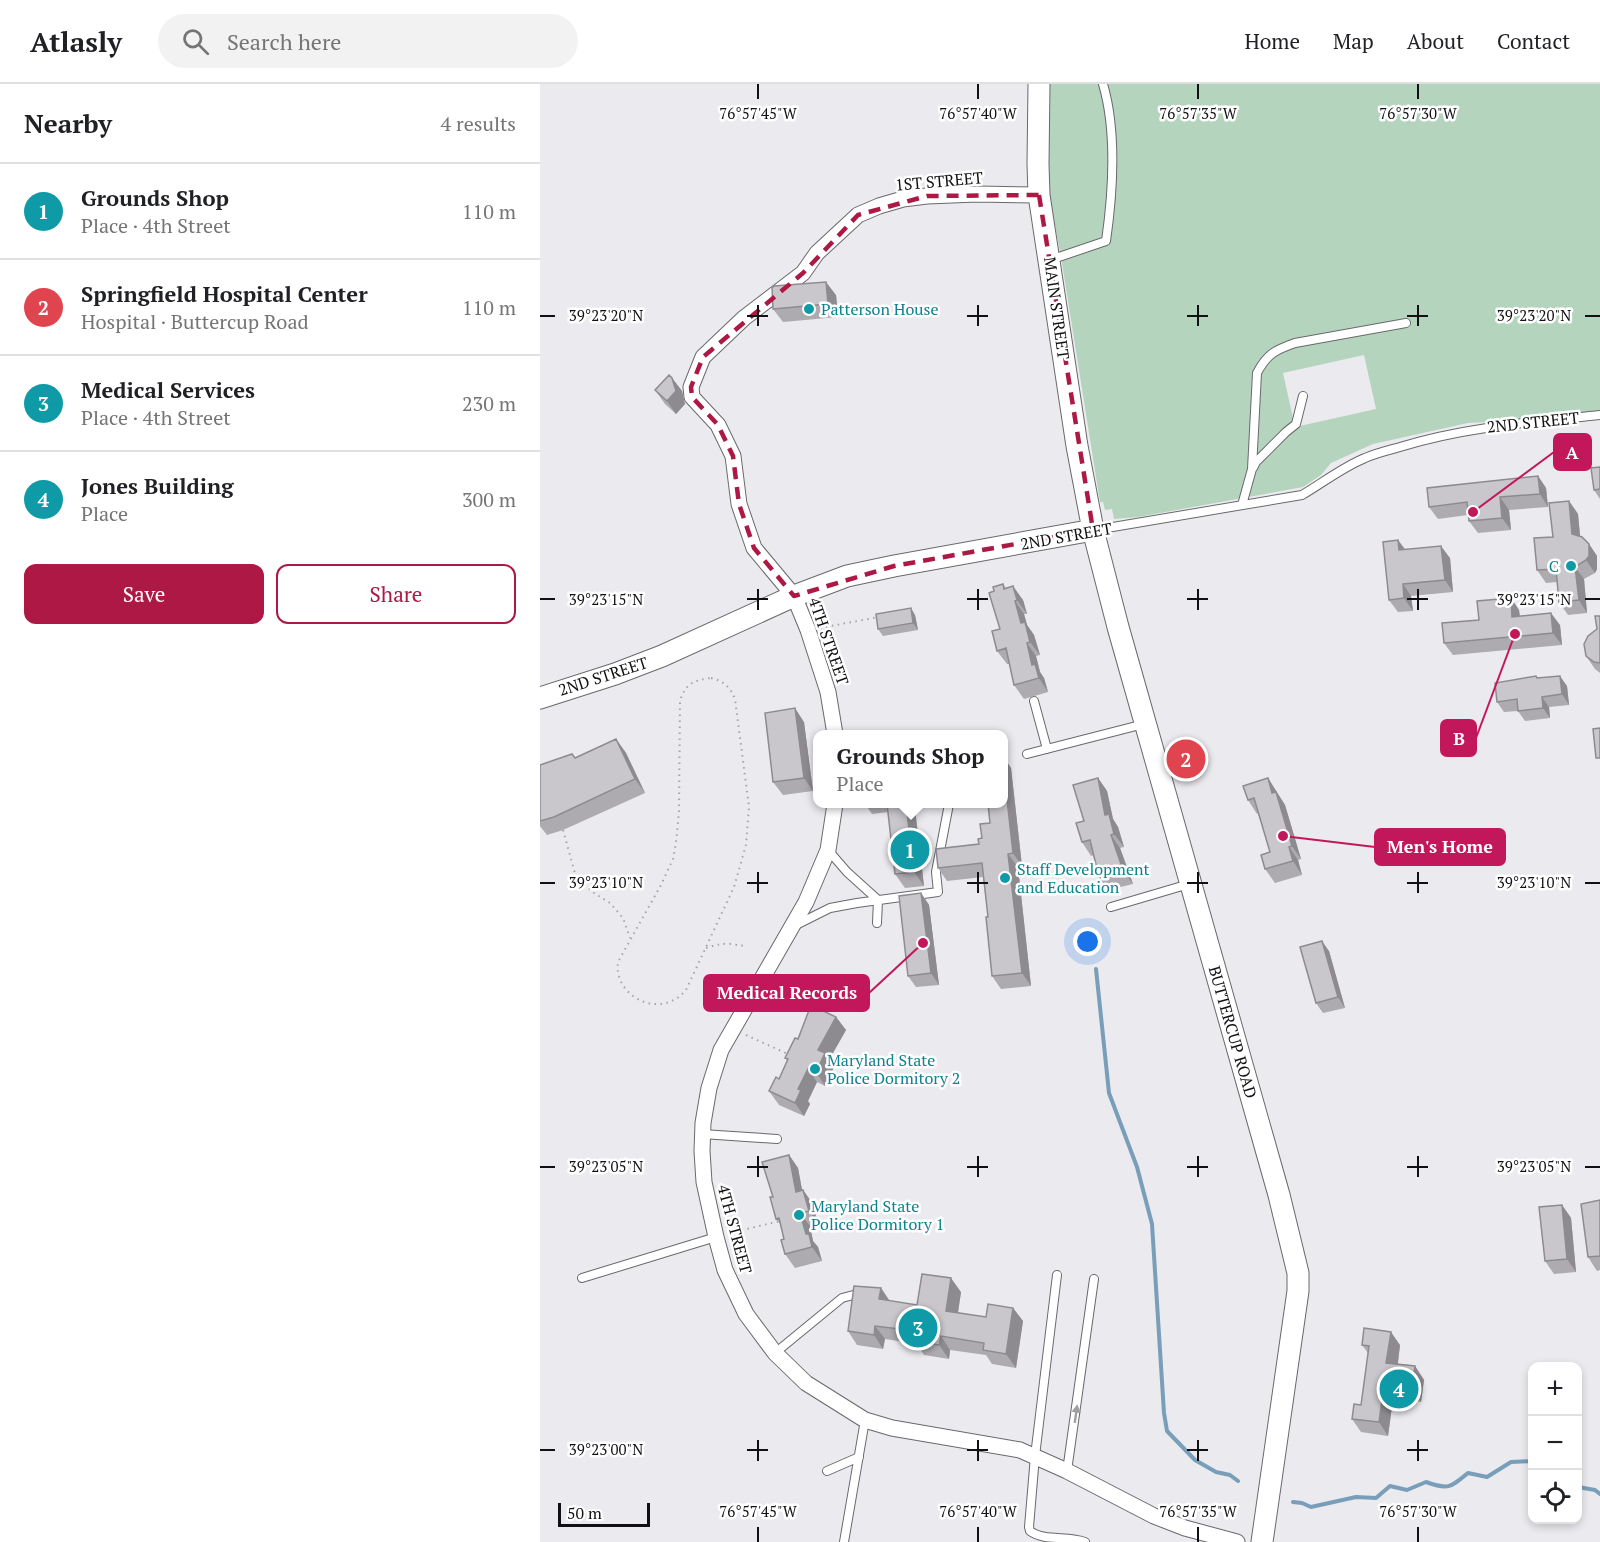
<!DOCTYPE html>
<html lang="en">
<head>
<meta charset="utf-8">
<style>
	:root { --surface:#fff; --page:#f2f2f2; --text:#202124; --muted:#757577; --line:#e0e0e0; --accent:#ad1944 }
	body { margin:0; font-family:"PT Serif",serif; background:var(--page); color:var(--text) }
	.controls { position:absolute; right:18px; bottom:18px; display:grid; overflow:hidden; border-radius:12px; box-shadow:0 3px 9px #0003 }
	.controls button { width:54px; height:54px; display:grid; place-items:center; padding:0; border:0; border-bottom:2px solid var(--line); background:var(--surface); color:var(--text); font:30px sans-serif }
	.scale { position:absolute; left:18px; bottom:15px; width:92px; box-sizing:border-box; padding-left:6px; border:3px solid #111012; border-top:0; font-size:16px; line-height:21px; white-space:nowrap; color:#111012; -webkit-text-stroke:4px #fff; paint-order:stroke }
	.you { position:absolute; left:548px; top:858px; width:21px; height:21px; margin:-15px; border:4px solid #fff; border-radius:50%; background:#1a73e8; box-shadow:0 0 0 9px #1a73e833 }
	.badge { display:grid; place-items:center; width:39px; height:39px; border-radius:50%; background:var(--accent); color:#fff; font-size:20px; font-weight:700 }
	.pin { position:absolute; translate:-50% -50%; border:3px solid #fff; box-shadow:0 2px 6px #0006 }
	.popup { position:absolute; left:273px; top:646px; width:195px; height:78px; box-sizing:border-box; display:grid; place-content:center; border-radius:12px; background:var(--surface); filter:drop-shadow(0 2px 4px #0005); font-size:20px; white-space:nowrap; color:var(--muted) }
	.popup b { font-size:22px; color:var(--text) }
	.popup::after { content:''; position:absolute; left:50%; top:100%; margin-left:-12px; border:12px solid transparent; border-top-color:var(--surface) }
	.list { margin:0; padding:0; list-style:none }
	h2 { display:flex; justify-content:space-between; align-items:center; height:78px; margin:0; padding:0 24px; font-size:26px }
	h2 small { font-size:20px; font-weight:400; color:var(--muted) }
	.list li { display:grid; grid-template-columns:39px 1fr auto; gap:18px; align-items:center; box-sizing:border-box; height:96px; padding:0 24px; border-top:2px solid var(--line) }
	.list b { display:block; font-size:22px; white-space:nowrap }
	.list p { margin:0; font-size:20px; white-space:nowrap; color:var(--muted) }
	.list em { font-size:20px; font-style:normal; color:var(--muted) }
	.actions { display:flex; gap:12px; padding:18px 24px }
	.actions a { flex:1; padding:14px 0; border:2px solid var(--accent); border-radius:12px; text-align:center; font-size:21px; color:var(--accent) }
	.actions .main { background:var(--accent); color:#fff }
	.icon { flex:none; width:33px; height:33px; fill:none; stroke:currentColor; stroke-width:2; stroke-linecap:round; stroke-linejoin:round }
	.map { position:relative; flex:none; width:1060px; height:1458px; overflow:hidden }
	header { display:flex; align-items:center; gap:36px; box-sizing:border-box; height:84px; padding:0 30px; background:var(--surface); border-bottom:2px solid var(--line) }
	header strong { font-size:28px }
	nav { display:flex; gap:33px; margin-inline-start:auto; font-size:21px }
	.search { width:420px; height:54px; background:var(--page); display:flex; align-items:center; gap:15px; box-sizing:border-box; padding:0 21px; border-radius:33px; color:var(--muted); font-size:22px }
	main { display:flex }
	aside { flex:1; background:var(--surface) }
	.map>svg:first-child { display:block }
</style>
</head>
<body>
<header>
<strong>Atlasly</strong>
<div class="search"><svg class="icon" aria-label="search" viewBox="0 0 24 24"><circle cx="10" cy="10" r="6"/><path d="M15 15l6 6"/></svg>Search here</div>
<nav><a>Home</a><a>Map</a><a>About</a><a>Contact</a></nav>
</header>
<main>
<aside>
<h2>Nearby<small>4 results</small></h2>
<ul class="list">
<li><span class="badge" style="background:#0f9aa8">1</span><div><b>Grounds Shop</b><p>Place · 4th Street</p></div><em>110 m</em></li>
<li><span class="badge" style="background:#e0444e">2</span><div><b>Springfield Hospital Center</b><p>Hospital · Buttercup Road</p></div><em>110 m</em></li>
<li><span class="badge" style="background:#0f9aa8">3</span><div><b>Medical Services</b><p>Place · 4th Street</p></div><em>230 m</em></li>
<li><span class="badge" style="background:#0f9aa8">4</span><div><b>Jones Building</b><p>Place</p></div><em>300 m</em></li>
</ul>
<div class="actions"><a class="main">Save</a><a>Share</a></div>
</aside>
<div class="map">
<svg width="1060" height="1458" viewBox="0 0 1060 1458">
	<rect width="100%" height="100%" fill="#ebeaef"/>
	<path fill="#b5d4bd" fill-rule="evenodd" d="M508,0H1060V327L967,337L928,339L833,360L791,379L781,391L763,403L598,433L574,435L572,425L565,426L563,418H560L522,179L509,109L506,80ZM824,271L836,325L755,343L743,289Z"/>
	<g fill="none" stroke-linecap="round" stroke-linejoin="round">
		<path stroke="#799eb9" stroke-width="4" d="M556,885L569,1009L597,1083L612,1140L624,1329L627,1347L655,1376L676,1388L690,1391L698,1397
			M1038,1403L1055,1406L1060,1410
			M753,1418L762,1419L771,1423L816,1413L836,1414L850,1402L867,1406L886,1398C908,1406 910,1404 928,1389L947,1393L971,1378L993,1377"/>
		<g stroke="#69686c" stroke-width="10">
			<path id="lane" d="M510,176L566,157C573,108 577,48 563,0
				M713,384L716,378L746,348L756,340L763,312
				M702,421L712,385L717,289C727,270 735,266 755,259L866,239
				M555,446L762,411C784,398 803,383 825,374C836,369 849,366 860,363C925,343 993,338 1060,331
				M494,617L507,665
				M487,670L604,640
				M288,766L307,788L338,816L337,839
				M571,823L649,800
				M256,841L290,824L317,819L398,808L396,788L409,720
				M162,1050L237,1055
				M517,1191L495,1372L489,1443L490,1447C505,1458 528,1451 545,1458
				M42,1194L176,1153
				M235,1269L302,1214L321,1209
				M287,1387L319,1373
				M527,1387L554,1195
				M304,1458L325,1336"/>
		</g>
		<g stroke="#69686c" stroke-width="17">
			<path id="street" d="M295,650L288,608L268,546L254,512L214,464L199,420L193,372L178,341L152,313L151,303L163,273L204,234L263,189L277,169L318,131L339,122L363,115L387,112L437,110L499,111
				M295,720L288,766L266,818L181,966L169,1004L163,1039L162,1067L164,1098L176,1153L185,1186L206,1230L235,1269L266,1299L325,1336L352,1344L480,1366L527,1387L614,1432L645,1444L697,1458"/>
		</g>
		<g stroke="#69686c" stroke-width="23">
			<path id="secondary" d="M499,0L498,80L499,111L537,362L553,446L578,543L739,1111L758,1189V1207L722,1458
				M0,614L75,590L122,572L254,512L307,492L354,482L553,446"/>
		</g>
		<path stroke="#a5a4a8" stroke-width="2" stroke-dasharray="1.5 4.5" stroke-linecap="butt" d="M280,544L339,533
			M171,594C184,597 190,603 195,615L209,723L206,761L194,803L146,906C120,937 73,912 78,878L121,801L133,775L136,759L139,728L140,617C145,600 154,596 171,594Z
			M23,746L36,793L54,809L70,819L83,834L90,854
			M166,864C175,861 183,859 192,860C198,861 200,862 207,861
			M206,951L250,971
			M190,1149L240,1137"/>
		<use href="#lane" stroke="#fff" stroke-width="8"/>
		<use href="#street" stroke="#fff" stroke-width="15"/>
		<use href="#secondary" stroke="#fff" stroke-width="21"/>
	</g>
	<path fill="#adabaf" d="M296,211L298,233L243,238L233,225Z
		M132,294L142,307L145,320L136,330L125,320L115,306Z
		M1060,383V415L1054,406Z
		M998,392L1006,404L1008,423L969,426L971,446L938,449L929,437L928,431L898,435L889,423Z
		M1029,417L1038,430L1040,452L1049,460L1057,472V485L1055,489L1044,495L1047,529L1028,531L1019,518L1017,498L1006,499L997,486Z
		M858,456L865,465L910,474L913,508L871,512L873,527L858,528L849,516Z
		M463,500L466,504L483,516L487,530H484L487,541L494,551L500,571L496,572L500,588L504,594L508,608L484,615L474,601L469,580H467L457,567L460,545L454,507Z
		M971,514L979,526L980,532L1020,541L1022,561L913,571L904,559Z
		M375,531L378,546L343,552L338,545Z
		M1060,532V589L1055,585L1046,572L1057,545Z
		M996,592L998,594L1027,602L1029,621L1009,623L1010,634L985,637L978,627L964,628L957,618Z
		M264,638L273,707L243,711L233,698Z
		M76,655L86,669L105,709L23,746L7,751L0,742V681L35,674Z
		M463,672L471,684L482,782L478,783L491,902L461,905L452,892L448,833L443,793L407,797L398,784L439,760L463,720Z
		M558,694L567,707L573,735L578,743L584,763L580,764L593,800L568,806L559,793L554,771L551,772L542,758L544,737Z
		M728,694L745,721L761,775L758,776L762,791L735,799L725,785L730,768L718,729L717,730L708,716Z
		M325,720H401V722L375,725L384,802L365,804L355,790L348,728L332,730Z
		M381,809L389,821L399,901L376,903L368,892Z
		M789,867L805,924L783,929L776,919Z
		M296,933L306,946L289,976L294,983L285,1002L277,998L268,1017L270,1020L264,1032L239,1021L229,1007L239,995L247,976L245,974L258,955Z
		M249,1071L258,1084L262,1106H263L273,1120L278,1140L270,1142L273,1157L278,1163L282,1177L255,1184L245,1170L244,1155L241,1141L236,1135L233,1113Z
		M1060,1116V1186L1057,1187L1048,1173Z
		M1022,1121L1031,1134L1036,1188L1014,1190L1005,1177Z
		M341,1204L350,1217L377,1221L421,1208L418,1229L446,1233L473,1224L483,1237L476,1284L452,1280L446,1271L410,1266L409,1275L384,1271L377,1260L345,1255L343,1265L317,1261L308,1247Z
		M822,1261H860L858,1280L875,1282L884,1296L881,1318L853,1315L848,1352L821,1348L812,1335L821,1321L828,1269Z"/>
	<path fill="#8d8b8f" d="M286,198L296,211L298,233L288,220Z
		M132,294L142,307L145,320L136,330L127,317Z
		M998,392L1006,404L1008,423L1000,410Z
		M960,413L969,426L971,446L962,434Z
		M1029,417L1038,430L1041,462L1032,450Z
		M858,456L867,469L859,466Z
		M1049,460L1057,472V485L1055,489L1046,476Z
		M901,462L910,474L913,508L905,496Z
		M1035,483L1044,495L1047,529L1039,516Z
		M863,500L871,512L873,527L864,514Z
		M473,502L483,516L487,530L477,516Z
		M971,514L979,526L981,545L972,533Z
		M475,517L484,530L487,541L494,551L500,571L490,558L481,539Z
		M371,524L375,531L378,546L373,539Z
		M1011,529L1020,541L1022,561L1013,549Z
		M487,559L496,572L500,588L504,594L508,608L499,594L492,581Z
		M1020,592L1027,602L1029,621L1022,610Z
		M1002,613L1009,623L1010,634L1003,624Z
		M255,624L264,638L273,707L264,694Z
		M76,655L86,669L105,709L95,695Z
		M463,672L471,684L482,782L473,769L463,680Z
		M558,694L567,707L573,735L578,743L584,763L574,750L565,731Z
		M728,694L745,721L761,775L752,762L732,709Z
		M366,720H371L375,725L384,802L374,788Z
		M571,751L580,764L593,800L583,786Z
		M749,763L758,776L762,791L753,777Z
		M468,770L478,783L491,902L482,889Z
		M381,809L389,821L399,901L391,889Z
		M782,857L789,867L805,924L798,913Z
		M296,933L306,946L289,976L294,983L285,1002L276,988L278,966Z
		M268,985L277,998L268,1017L270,1020L264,1032L255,1019L258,1005Z
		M249,1071L258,1084L265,1122L256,1108Z
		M263,1106L273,1120L278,1140L269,1127Z
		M1022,1121L1031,1134L1036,1188L1027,1175Z
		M260,1129L270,1142L273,1157L278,1163L282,1177L272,1163L266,1150Z
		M411,1194L421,1208L416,1241L406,1227Z
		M341,1204L350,1218L339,1215Z
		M473,1224L483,1237L476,1284L466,1270Z
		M335,1242L345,1255L343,1265L334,1251Z
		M851,1248L860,1261L856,1292L846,1279Z
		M401,1252L410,1266L409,1275L399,1261Z
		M875,1282L884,1296L881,1318L872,1305Z
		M844,1301L853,1315L848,1352L839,1338Z"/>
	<path fill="#c9c7cc" stroke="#8d8b8f" stroke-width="1.5" d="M286,198L288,220L233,225L232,204L234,202Z
		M129,291L132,294L136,307L127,317L115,306Z
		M1060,383V405L1054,406L1051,384Z
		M998,392L1000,410L960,413L962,434L929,437L927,418L889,423L887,404Z
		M1029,417L1032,450L1042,453L1049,460V472L1046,476L1035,483L1039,516L1019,518L1016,485L997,486L994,454L1013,453L1009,419Z
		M858,456L859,466L901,462L905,496L863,500L864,514L849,516L843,458Z
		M463,500L464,505L473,502L477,516L475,517L481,539L485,538L490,558L487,559L492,581L495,580L499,594L474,601L466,564L457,567L452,547L460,545L449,509L454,507L453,503Z
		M971,514L972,533L1011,529L1013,549L904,559L902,539L939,536L937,517Z
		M371,524L373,539L338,545L336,530Z
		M1055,532H1060V579L1054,578L1046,572L1044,560L1048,552L1057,545Z
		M996,592L997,594L1020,592L1022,610L1002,613L1003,624L978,627L977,615L957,618L955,599Z
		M255,624L264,694L233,698L225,629Z
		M1060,644V674H1056L1053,645Z
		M76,655L95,695L14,733L0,737V681L32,670L35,674Z
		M463,680L473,769L468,770L482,889L452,892L446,833H448L442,779L398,784L396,765L439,760L438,755L442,754L440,740L450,739L448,720H463Z
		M558,694L565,731L569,730L574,750L571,751L583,786L559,793L550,756L542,758L536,739L544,737L533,701Z
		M728,694L732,709L736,708L752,762L749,763L753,777L725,785L721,771L730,768L714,714L708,716L703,702Z
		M347,720H366L374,788L355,790Z
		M381,809L391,889L368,892L359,812Z
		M782,857L798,913L776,919L760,863Z
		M271,921L296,933L278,966L285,969L276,988L268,985L258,1005L261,1006L255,1019L229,1007L236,993L239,995L248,975L245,974L255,954L258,955Z
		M249,1071L256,1108L263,1106L269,1127L260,1129L266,1150H269L272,1163L245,1170L241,1156L244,1155L239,1134L236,1135L230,1113H233L222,1078Z
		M1060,1116V1172L1048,1173L1041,1120Z
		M1022,1121L1027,1175L1005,1177L999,1123Z
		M382,1190L411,1194L406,1227L446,1233L448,1220L473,1224L466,1270L443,1266L444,1259L401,1252L399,1261L375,1257L376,1247L335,1242L334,1251L308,1247L314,1202L341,1204L339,1215L377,1221Z
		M824,1244L851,1248L846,1279L875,1282L872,1305L844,1301L839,1338L812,1335L814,1320L821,1321L829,1262L822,1261Z"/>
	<defs><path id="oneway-solid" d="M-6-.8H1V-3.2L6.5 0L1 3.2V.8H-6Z" transform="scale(1.5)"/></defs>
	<use fill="#a09fa0" href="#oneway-solid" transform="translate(536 1330) rotate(-82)"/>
	<path fill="none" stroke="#ad1944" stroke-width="4.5" stroke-dasharray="12 8" stroke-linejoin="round" d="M499,111L553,446L354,482L254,512L214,464L199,420L193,372L178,341L152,313L151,303L163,273L263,189L318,131L387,112Z"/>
	<path fill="none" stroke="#111012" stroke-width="2" d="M218,0V15M438,0V15M658,0V15M878,0V15M218,221V242M438,221V242M658,221V242M878,221V242M0,232H15M207,232H228M427,232H448M647,232H668M867,232H888M1045,232H1060M218,505V526M438,505V526M658,505V526M878,505V526M0,515H15M207,515H228M427,515H448M647,515H668M867,515H888M1045,515H1060M218,788V809M438,788V809M658,788V809M878,788V809M0,799H15M207,799H228M427,799H448M647,799H668M867,799H888M1045,799H1060M218,1072V1093M438,1072V1093M658,1072V1093M878,1072V1093M0,1083H15M207,1083H228M427,1083H448M647,1083H668M867,1083H888M1045,1083H1060M218,1356V1377M438,1356V1377M658,1356V1377M878,1356V1377M0,1366H15M207,1366H228M427,1366H448M647,1366H668M867,1366H888M218,1443V1458M438,1443V1458M658,1443V1458M878,1443V1458"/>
	<g fill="#0f9aa8" stroke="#fff" stroke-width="2">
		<circle cx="269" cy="225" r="6"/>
		<circle cx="1031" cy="482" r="6"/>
		<circle cx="465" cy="794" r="6"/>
		<circle cx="275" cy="985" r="6"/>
		<circle cx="259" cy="1131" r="6"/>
	</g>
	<g text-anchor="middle" stroke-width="5" stroke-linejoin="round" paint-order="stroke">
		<g font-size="16" fill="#111012" stroke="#fff">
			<text transform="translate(399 97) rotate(-5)" y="6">1ST STREET</text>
			<text transform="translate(517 224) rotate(82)" y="6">MAIN STREET</text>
			<text transform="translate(993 338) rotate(-6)" y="6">2ND STREET</text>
			<text transform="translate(526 452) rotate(-10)" y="6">2ND STREET</text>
			<text transform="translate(289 557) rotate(71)" y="6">4TH STREET</text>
			<text transform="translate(63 592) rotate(-18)" y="6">2ND STREET</text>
			<text transform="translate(693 948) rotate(74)" y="6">BUTTERCUP ROAD</text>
			<text transform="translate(195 1145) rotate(75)" y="6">4TH STREET</text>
		</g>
		<g font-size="16" fill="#0d838f" stroke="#fff" text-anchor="start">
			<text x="281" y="231">Patterson House</text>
			<text x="1019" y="488" text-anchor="end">C</text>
			<text x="477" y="791">Staff Development<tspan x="477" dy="18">and Education</tspan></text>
			<text x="287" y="982">Maryland State<tspan x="287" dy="18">Police Dormitory 2</tspan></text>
			<text x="271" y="1128">Maryland State<tspan x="271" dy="18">Police Dormitory 1</tspan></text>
		</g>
	</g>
	<g font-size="15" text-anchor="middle" fill="#111012" stroke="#fff" stroke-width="5" stroke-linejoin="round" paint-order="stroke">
		<text x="218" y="35">76°57'45"W</text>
		<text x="438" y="35">76°57'40"W</text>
		<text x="658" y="35">76°57'35"W</text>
		<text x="878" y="35">76°57'30"W</text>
		<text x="66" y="237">39°23'20"N</text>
		<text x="994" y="237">39°23'20"N</text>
		<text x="66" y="521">39°23'15"N</text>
		<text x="994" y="521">39°23'15"N</text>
		<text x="66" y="804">39°23'10"N</text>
		<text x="994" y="804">39°23'10"N</text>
		<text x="66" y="1088">39°23'05"N</text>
		<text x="994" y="1088">39°23'05"N</text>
		<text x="66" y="1371">39°23'00"N</text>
		<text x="218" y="1433">76°57'45"W</text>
		<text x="438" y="1433">76°57'40"W</text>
		<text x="658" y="1433">76°57'35"W</text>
		<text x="878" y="1433">76°57'30"W</text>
	</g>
	<path fill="none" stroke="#c2185b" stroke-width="2" d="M933 428L1014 368M975 550L936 654M743 752L835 763M383 859L329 909"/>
	<g fill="#c2185b" stroke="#fff" stroke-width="2">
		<circle cx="933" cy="428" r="6"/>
		<circle cx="975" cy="550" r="6"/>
		<circle cx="743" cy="752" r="6"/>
		<circle cx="383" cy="859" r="6"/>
	</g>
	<g fill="#c2185b" stroke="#c2185b" stroke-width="2">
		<rect x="1014" y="350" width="37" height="36" rx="6"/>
		<rect x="901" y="636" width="35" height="36" rx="6"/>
		<rect x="835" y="745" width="130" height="36" rx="6"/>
		<rect x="164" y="891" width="165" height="36" rx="6"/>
	</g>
	<g font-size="18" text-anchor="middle" font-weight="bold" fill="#fff">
		<text x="1032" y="375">A</text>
		<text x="919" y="661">B</text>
		<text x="900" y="769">Men's Home</text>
		<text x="247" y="915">Medical Records</text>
	</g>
</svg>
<div class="controls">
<button>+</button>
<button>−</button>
<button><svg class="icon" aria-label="locate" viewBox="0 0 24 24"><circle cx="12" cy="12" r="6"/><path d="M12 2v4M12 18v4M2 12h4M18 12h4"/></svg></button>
</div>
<div class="scale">50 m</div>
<div class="you"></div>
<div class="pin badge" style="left:370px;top:766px;background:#0f9aa8">1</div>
<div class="popup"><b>Grounds Shop</b>Place</div>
<div class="pin badge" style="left:646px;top:675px;background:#e0444e">2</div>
<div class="pin badge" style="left:378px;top:1244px;background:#0f9aa8">3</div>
<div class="pin badge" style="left:859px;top:1305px;background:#0f9aa8">4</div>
</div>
</main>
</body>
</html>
